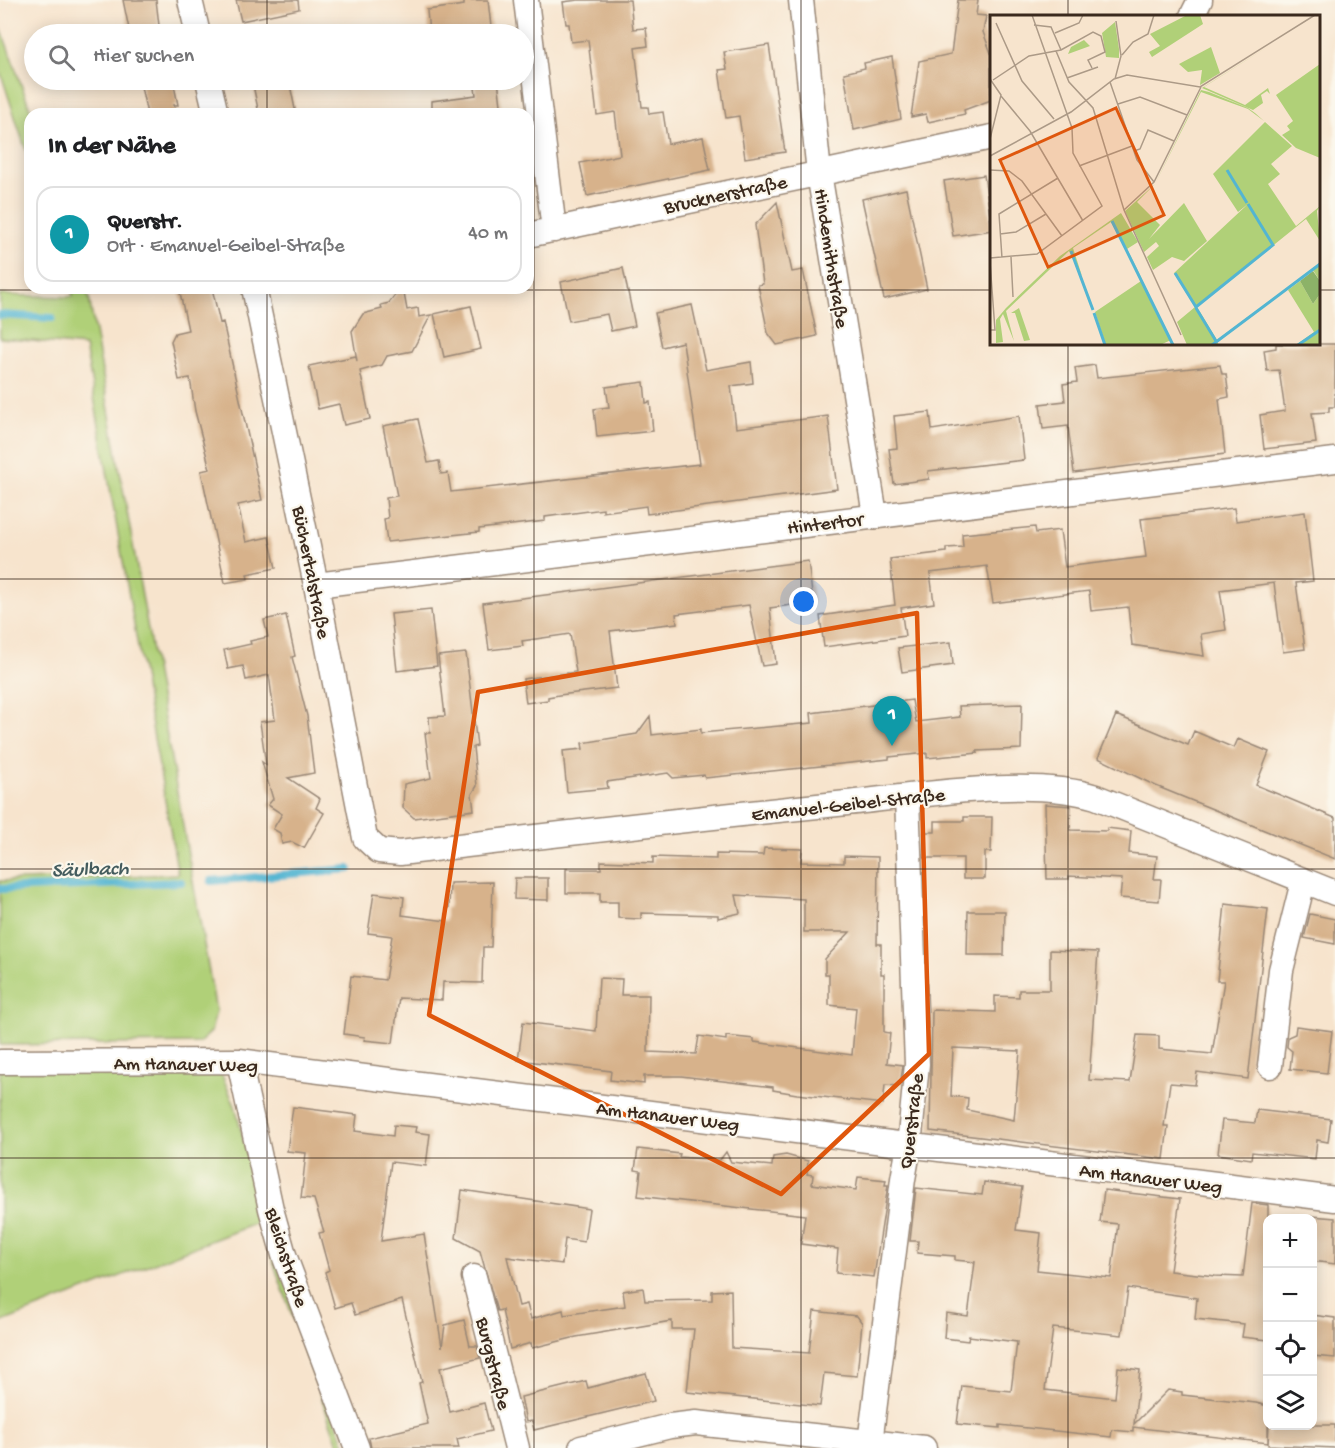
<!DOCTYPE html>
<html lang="de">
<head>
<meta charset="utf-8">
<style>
	:root { --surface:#fff; --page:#f6f6f6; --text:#202124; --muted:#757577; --line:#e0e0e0; --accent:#db2777 }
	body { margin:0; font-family:"Gochi Hand",sans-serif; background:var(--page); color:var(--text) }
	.controls { position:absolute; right:18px; bottom:18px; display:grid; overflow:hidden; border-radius:12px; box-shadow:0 3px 15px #0003 }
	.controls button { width:54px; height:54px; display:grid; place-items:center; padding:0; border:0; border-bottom:2px solid var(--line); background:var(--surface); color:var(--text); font:30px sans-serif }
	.you { position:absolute; left:804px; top:602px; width:21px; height:21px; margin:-15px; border:4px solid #fff; border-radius:50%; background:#1a73e8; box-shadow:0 0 0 9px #1a73e833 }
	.badge { display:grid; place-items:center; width:39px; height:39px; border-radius:50%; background:var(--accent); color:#fff; font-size:20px; font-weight:700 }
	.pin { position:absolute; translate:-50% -50px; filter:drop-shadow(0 2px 3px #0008) }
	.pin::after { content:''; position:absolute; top:32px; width:21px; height:18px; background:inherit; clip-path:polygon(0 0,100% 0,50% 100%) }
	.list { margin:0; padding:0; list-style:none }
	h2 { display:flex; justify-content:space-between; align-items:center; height:78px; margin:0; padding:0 24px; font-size:26px }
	h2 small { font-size:20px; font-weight:400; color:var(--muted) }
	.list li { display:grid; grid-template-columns:39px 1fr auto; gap:18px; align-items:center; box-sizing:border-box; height:96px; margin:0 12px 12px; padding:0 12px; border:2px solid var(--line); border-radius:18px }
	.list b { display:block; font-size:22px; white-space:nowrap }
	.list p { margin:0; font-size:20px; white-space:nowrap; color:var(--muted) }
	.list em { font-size:20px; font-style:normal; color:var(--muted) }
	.icon { flex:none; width:33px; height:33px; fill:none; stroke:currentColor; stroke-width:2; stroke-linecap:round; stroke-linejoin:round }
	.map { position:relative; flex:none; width:1335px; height:1448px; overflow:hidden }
	.search { position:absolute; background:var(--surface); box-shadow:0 3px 15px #0003; left:24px; top:24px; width:510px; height:66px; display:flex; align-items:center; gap:15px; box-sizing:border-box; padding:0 21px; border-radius:33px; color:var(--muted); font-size:22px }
	.panel { position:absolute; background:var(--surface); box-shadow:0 3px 15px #0003; left:24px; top:108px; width:510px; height:186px; border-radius:18px }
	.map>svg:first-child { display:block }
</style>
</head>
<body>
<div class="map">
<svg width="1335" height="1448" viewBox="0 0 1335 1448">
	<rect width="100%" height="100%" fill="#fbf7ec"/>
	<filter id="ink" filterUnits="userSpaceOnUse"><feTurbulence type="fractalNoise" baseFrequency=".0167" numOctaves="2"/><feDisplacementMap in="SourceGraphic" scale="12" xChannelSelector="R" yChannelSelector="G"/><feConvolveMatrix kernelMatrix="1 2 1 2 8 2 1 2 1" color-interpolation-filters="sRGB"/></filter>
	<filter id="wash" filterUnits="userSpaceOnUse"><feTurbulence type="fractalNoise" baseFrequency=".008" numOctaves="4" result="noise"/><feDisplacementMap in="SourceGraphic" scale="24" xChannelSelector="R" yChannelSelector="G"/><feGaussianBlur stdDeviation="1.35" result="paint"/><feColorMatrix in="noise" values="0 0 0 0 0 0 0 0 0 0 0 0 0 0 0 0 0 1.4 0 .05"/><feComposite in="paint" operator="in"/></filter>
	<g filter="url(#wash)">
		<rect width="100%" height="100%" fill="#f7e4cd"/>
		<path fill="#b0d078" stroke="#767d4b" stroke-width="1.5" d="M0,26L32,114H30V163L0,71Z
			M71,288H86L89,298L216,1011L211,1032L199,1043L0,1045V881L178,874L85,346L0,338V295L73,297Z
			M218,1066L235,1106L264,1220L346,1448H340L334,1433L259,1222L0,1323V1067Z"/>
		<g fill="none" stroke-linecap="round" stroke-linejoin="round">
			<path stroke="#53b5d2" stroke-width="8" d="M0,315L52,318
				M211,881L349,869
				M0,889L181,882"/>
		</g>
		<g id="blocks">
			<path fill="#d7b28b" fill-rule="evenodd" d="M123,0H156L160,34H130Z
				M236,0H298L299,9L241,21Z
				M464,0H488L491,27L481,28V34H429L427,10L464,5Z
				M578,0H630L633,29L646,28L648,46L635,48L642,107H648L649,114L663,112L668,144L703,137L710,170L587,196L580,163L620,155L615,112L597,115L588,40L571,42L569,24H566L563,2Z
				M958,0H978L976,15L986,16L983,32L991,53V100L964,110L965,114L928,122L926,114L911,117L919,61L951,54Z
				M769,45L785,152L745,158L739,116L726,118L719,70L727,69L724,52Z
				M892,57L901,119L854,130L844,73L865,68L864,63Z
				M152,80H173L178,105H174L176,114H147L140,82Z
				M252,80H289L296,114H259Z
				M474,80H498L502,114H432V101L476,95Z
				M984,175L992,230L953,236L944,181Z
				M906,189L927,289L884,299L862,199Z
				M777,202L792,272L803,270L817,336L777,345L768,333L758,285L763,284L755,225Z
				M623,268L635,326L611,331L607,314L569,321L561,282Z
				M179,288H212L220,323L223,322L262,500L238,505L246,542L269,537L276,568L247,574L248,579L225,583L201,471L210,469L195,411L190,378L179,380L171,341L175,333L188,330Z
				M400,288H403L407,310L418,308L419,317L431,315L412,351L387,356L382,365L360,371L370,419L344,425L339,404L318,409L309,366L356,356L357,361L352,331L363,314L382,309L381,305L389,303Z
				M692,305L706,370L751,362L753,383L731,386L736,428L828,416L837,489L647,514L646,506L603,512V509L545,517V521L479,529V532L387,542L384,519L388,518L386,498L397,496L383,426L418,419L428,463L439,461L441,474L448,473L451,492L700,464L683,342L662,347L655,313Z
				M471,306L481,349L444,357L434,314Z
				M1276,344H1335V407H1329V412L1312,413L1316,443L1264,449L1260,415L1285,411L1279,370L1267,371L1264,350L1276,348Z
				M1095,365L1097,378L1220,365L1222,374H1226L1229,397L1219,399L1225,454L1074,473L1068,426L1043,429L1040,404L1065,401L1063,384L1077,382L1075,368Z
				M644,382L646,403L650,402L653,431L597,437L594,409L609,407L606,387Z
				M930,412L932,430L1019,416L1024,460L928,471L929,479L894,484L889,449L897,448L894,416Z
				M1234,508L1236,521L1305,512L1313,581L1296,583L1305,649L1283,652L1274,583L1220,590L1226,630L1201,634L1204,656L1132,645L1128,607L1091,611L1089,591L993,603L987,566L930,573L934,603L901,608L905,636L824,647L820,616L895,605L890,559L946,552V548L963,547L962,534L1035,527L1036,533L1060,530L1065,567L1146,557L1141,519Z
				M808,561L813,602L770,608L776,664L762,666L749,605L676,614L677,623L610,631L617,688L559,695L548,697V700L526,703L523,679L576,672L570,634L522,641L523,646L489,650L483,603Z
				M431,610L437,666L397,671L391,614Z
				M286,615L295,656L292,657L307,716L314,773L288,778L320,799L316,808L324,813L304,848L292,842L282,844L280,833L273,829L282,814L268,805L273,799L262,762L266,765L260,722L275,720L269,675L246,680L243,666L228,669L224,650L251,644L250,641L268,637L264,620Z
				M951,642L953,665L902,672L898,648Z
				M466,653L477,746L473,747L477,786L472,794L474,810L414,818L403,808L404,784L431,778L425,733H430L429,717L445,716L438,656Z
				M912,700L916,722L960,717L959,706L1022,704L1021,749L977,751L978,753L927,758V753L889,757V759L705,778L704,775L673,778L668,773L607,782L608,788L567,792L563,751L583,749L582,743L637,734L650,716L652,735L701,729V733L812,723L811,713Z
				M1116,715L1188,745L1194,731L1234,748L1238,739L1269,752L1256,785L1335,818V859L1156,786L1098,758Z
				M1045,804L1071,806L1070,830L1107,831V828L1131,831L1129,853L1157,856L1154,879H1161L1159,901L1120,898L1122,879L1069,876V879H1047Z
				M964,817H992L991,852H985V879H963V858H924V832H935V821H964Z
				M764,848L802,849L801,862L844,863V856L878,857L877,944H881V974H884V1032L890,1033L887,1063L903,1065L900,1086L885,1085L883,1104L797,1094L773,1090V1087L681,1076H644V1084L610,1080L611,1071L518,1060L523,1022L596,1031L599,978L622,979L621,995H649L648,1052L696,1054L699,1036L726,1040V1036L754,1039V1042L852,1055L856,1008L829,1005V974H825V959L850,932H804V899L736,895L740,913L718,918V915L641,913V919L618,918V902H600V893H566V869H601V861L653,863V857L716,859V854L763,855Z
				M515,878H548V900L514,899Z
				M493,882L491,947H483L482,983L443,982L442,1000L399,998L393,1043L364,1040L365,1037L344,1034L351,976L385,980L392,936L368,933L374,893L404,897L402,915L446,921V908H449L450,883Z
				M1225,904L1268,909L1248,1079L1197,1072L1195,1085L1170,1083L1164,1126H1168L1164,1159L930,1131L932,1010L995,1012V996L1019,997V990H1050V950L1098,952L1089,1080L1130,1082L1137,1035L1159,1036V1049L1212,1054L1224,981H1217ZM953,1048L1020,1051L1014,1120L967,1110L968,1098L951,1096Z
				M968,911H1005L1004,955H967Z
				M1310,914L1335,919V944L1304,938Z
				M1296,1026L1332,1031L1327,1073L1290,1069L1292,1051L1287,1047L1288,1037L1295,1034Z
				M293,1107L357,1115L355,1131L393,1136L394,1125L416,1127L415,1132L430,1134L426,1166L391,1162L381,1241L424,1234L442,1347L445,1325L464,1320L470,1346H477L480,1358L440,1368L450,1412L484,1403L491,1431L457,1439L459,1448H371L369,1438L428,1424L419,1383L422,1382L402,1300L355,1315L351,1303L335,1308L325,1272L329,1270L319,1233L324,1232L314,1199L301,1198L306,1153L287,1151Z
				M1257,1110L1331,1119L1328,1142L1317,1140L1315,1159L1252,1152L1251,1159L1218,1154L1222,1120L1255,1123Z
				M638,1149L680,1154L679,1157L720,1160L726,1152L731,1162L772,1166L773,1157L786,1155L808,1161L807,1174L813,1175L812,1184L856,1190L858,1177L886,1180L885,1185H888L874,1277L836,1273L838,1249L801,1244L805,1215L638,1196L641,1171L635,1170Z
				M984,1182L1022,1187L1016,1230L1041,1233L1037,1270L1111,1278L1118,1224L1100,1222L1104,1190L1180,1199L1170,1271L1215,1276L1243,1277L1252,1203L1268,1205V1340L1242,1337L1244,1324L1195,1319L1197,1298L1128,1288L1122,1335L1053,1328L1045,1390L1115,1398L1118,1367L1140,1370L1134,1424L1168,1390L1182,1392V1395L1256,1403L1268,1406V1443L1133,1427V1432L1112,1430L1111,1437L1000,1425V1428L957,1424L962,1386L1011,1391L1017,1342L969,1336L968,1341L944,1338L946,1313L968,1316L975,1262L955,1260V1256L917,1253L918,1241H910L916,1188L982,1195Z
				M462,1190L589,1209L584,1242L565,1239L562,1264L507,1257L519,1306L527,1304L531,1319L563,1310L564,1315L625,1306L623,1291L643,1288L645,1301L712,1300V1291L731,1290L732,1348L809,1353L814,1311L857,1316L862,1323L857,1376L824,1373L820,1406L687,1392L694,1329H672V1321L576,1337L532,1348L531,1343L510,1349L502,1310L497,1311L480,1251L456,1238Z
				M1312,1216L1335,1218V1264L1312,1261Z
				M1312,1315L1335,1318V1358L1312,1356Z
				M646,1373L654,1401L534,1430L532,1421L526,1422L521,1397L586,1381L588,1388Z
				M1269,1425H1335V1448L1268,1445Z"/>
		</g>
	</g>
	<g filter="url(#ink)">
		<use href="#blocks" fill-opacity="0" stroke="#998776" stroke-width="1.5"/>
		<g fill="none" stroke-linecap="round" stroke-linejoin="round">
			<g stroke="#998776" stroke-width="27">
				<path id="street" d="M190,0L198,34
					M526,0L554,230
					M801,0L819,173L875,515
					M1192,16L1200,0
					M208,80L216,114
					M528,235L992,137
					M254,288L316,585L365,838L379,851L400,853C549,835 698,818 847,803C916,796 1031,776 1096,797L1335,893
					M316,585L1335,460
					M239,1061L271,1209L284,1255L357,1448
					M0,1062L239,1061L1335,1199
					M1270,1066L1281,970L1303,882
					M474,1277L517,1448
					M870,1443L903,1179L909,1146L917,1064L907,797
					M581,1448L670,1426L696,1423L924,1448"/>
			</g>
			<use href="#street" stroke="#fff" stroke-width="24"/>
		</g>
	</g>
	<path fill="none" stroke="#df570d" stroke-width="4.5" stroke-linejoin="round" d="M917,613L929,1054L781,1194L429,1015L478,692Z"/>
	<path fill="none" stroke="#3b2a1e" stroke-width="1.5" stroke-opacity="0.55" d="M267,0V34M534,0V1448M801,0V1448M1068,0V16M267,80V114M267,288V1448M0,290H992M1318,290H1335M1068,344V1448M0,579H1335M0,869H1335M0,1158H1335"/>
	<g text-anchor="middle" stroke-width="4.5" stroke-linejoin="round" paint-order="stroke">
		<g font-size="20" fill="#3b2a1e" stroke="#fbf7ec">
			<text transform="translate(725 193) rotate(-12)" y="7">Brucknerstraße</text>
			<text transform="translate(833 258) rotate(81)" y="7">Hindemithstraße</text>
			<text transform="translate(825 522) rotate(-7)" y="7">Hintertor</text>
			<text transform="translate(313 572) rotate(79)" y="7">Büchertalstraße</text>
			<text transform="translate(848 803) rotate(-6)" y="7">Emanuel-Geibel-Straße</text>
			<text transform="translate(186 1063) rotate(1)" y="7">Am Hanauer Weg</text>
			<text transform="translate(668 1115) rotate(7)" y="7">Am Hanauer Weg</text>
			<text transform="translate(910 1121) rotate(-83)" y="7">Querstraße</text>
			<text transform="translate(1151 1177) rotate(7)" y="7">Am Hanauer Weg</text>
			<text transform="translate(288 1257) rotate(72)" y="7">Bleichstraße</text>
			<text transform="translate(495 1363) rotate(76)" y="7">Burgstraße</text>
		</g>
		<g font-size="21" font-style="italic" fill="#435b5d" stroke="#fbf7ec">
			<text transform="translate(90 868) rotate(-2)" y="7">Säulbach</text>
		</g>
	</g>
	<g transform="translate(990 15)">
		<rect width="330" height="330" fill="#f7e4cd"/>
		<path d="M197,0H210L213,9L162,42L159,37L170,31L160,19ZM328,0L214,72L255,90L278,73L280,79L277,76L271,80L273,88L263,95L212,73ZM125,7L129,34V43L116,42L112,18ZM94,25L100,31L78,39L81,32ZM221,32L230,58L210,70L212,55L198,57L189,49ZM330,49V143L306,133L292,120L300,115L297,111L303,106L286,80ZM211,75L219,77L258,93L265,98L274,106L258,94L211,77L165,169L147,187L170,210L159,224L194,188L217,226L194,246L182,242L163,255L157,242L169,231L166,227L154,237L135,196L165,169ZM275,107L302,131L281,149L290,159L278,169L306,211L330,191L327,196L330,226L316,204L207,292L227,325L330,248V266L323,255L227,327L229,330H197L187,307L205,292L184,258L258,189L248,197L223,159ZM131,198L148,227L137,234L152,264L121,207L83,233L92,261L79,236L16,296L24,326L13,299L10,304L13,327L6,328V305L16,293L70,241ZM151,266L181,325L170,330H116L105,297ZM310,266L323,289L330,279V330H306L324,317L298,275ZM29,293L40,325L34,326L25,298H21Z" fill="#b0d078"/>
		<path d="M323,256L330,266V279L323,289L310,266Z" fill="#8cb268"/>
		<path fill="none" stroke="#53b5d2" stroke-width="3" d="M237,155L257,188M122,206L183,330M81,236L103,295M185,258L206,292L283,230L258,189M206,293L226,326M104,298L115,330M222,330L330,249M308,330L330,315"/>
		<path fill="none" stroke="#ac9a87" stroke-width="1.5" d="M6,8L32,66L64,104M44,10L61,12L71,35M65,18L89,8L93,0M66,36L79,67L103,93L134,195L191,320M132,40L143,27L158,19L164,0M77,63L108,52M0,64L11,80L0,124M125,64L131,41L126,6M3,65L39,41L71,35L103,17L111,21L115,37L98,45L102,53M120,67L147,145L164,167M11,81L40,116L93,206M128,89L150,82L197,100M144,136L150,134L158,115L184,126M0,141L81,97L124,64L137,60L210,72L325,0M89,151L142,131M0,155L19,156L32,166L72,221M134,195L164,167L211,72M10,219L26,217L56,199M21,242L23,282M0,243L47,239L112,191L83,138L82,113L42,0M12,243L9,199L68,163M0,247L5,315H0"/>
		<path fill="#df570d" fill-opacity="0.15" stroke="#df570d" stroke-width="3" d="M126,93L174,200L58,252L10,145Z"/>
		<rect width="330" height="330" fill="none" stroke="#3b2a1e" stroke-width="3"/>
	</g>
</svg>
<div class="controls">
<button>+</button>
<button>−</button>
<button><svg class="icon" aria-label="locate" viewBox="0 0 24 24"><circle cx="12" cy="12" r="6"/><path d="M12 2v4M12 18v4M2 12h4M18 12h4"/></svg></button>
<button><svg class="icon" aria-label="layers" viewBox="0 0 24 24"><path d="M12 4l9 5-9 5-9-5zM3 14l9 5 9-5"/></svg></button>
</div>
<div class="you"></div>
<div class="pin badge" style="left:892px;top:746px;background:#0f9aa8">1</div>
<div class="search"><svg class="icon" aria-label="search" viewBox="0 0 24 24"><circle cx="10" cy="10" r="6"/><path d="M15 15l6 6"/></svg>Hier suchen</div>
<section class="panel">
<h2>In der Nähe<small></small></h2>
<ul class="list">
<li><span class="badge" style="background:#0f9aa8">1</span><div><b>Querstr.</b><p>Ort · Emanuel-Geibel-Straße</p></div><em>40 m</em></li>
</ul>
</section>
</div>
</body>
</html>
